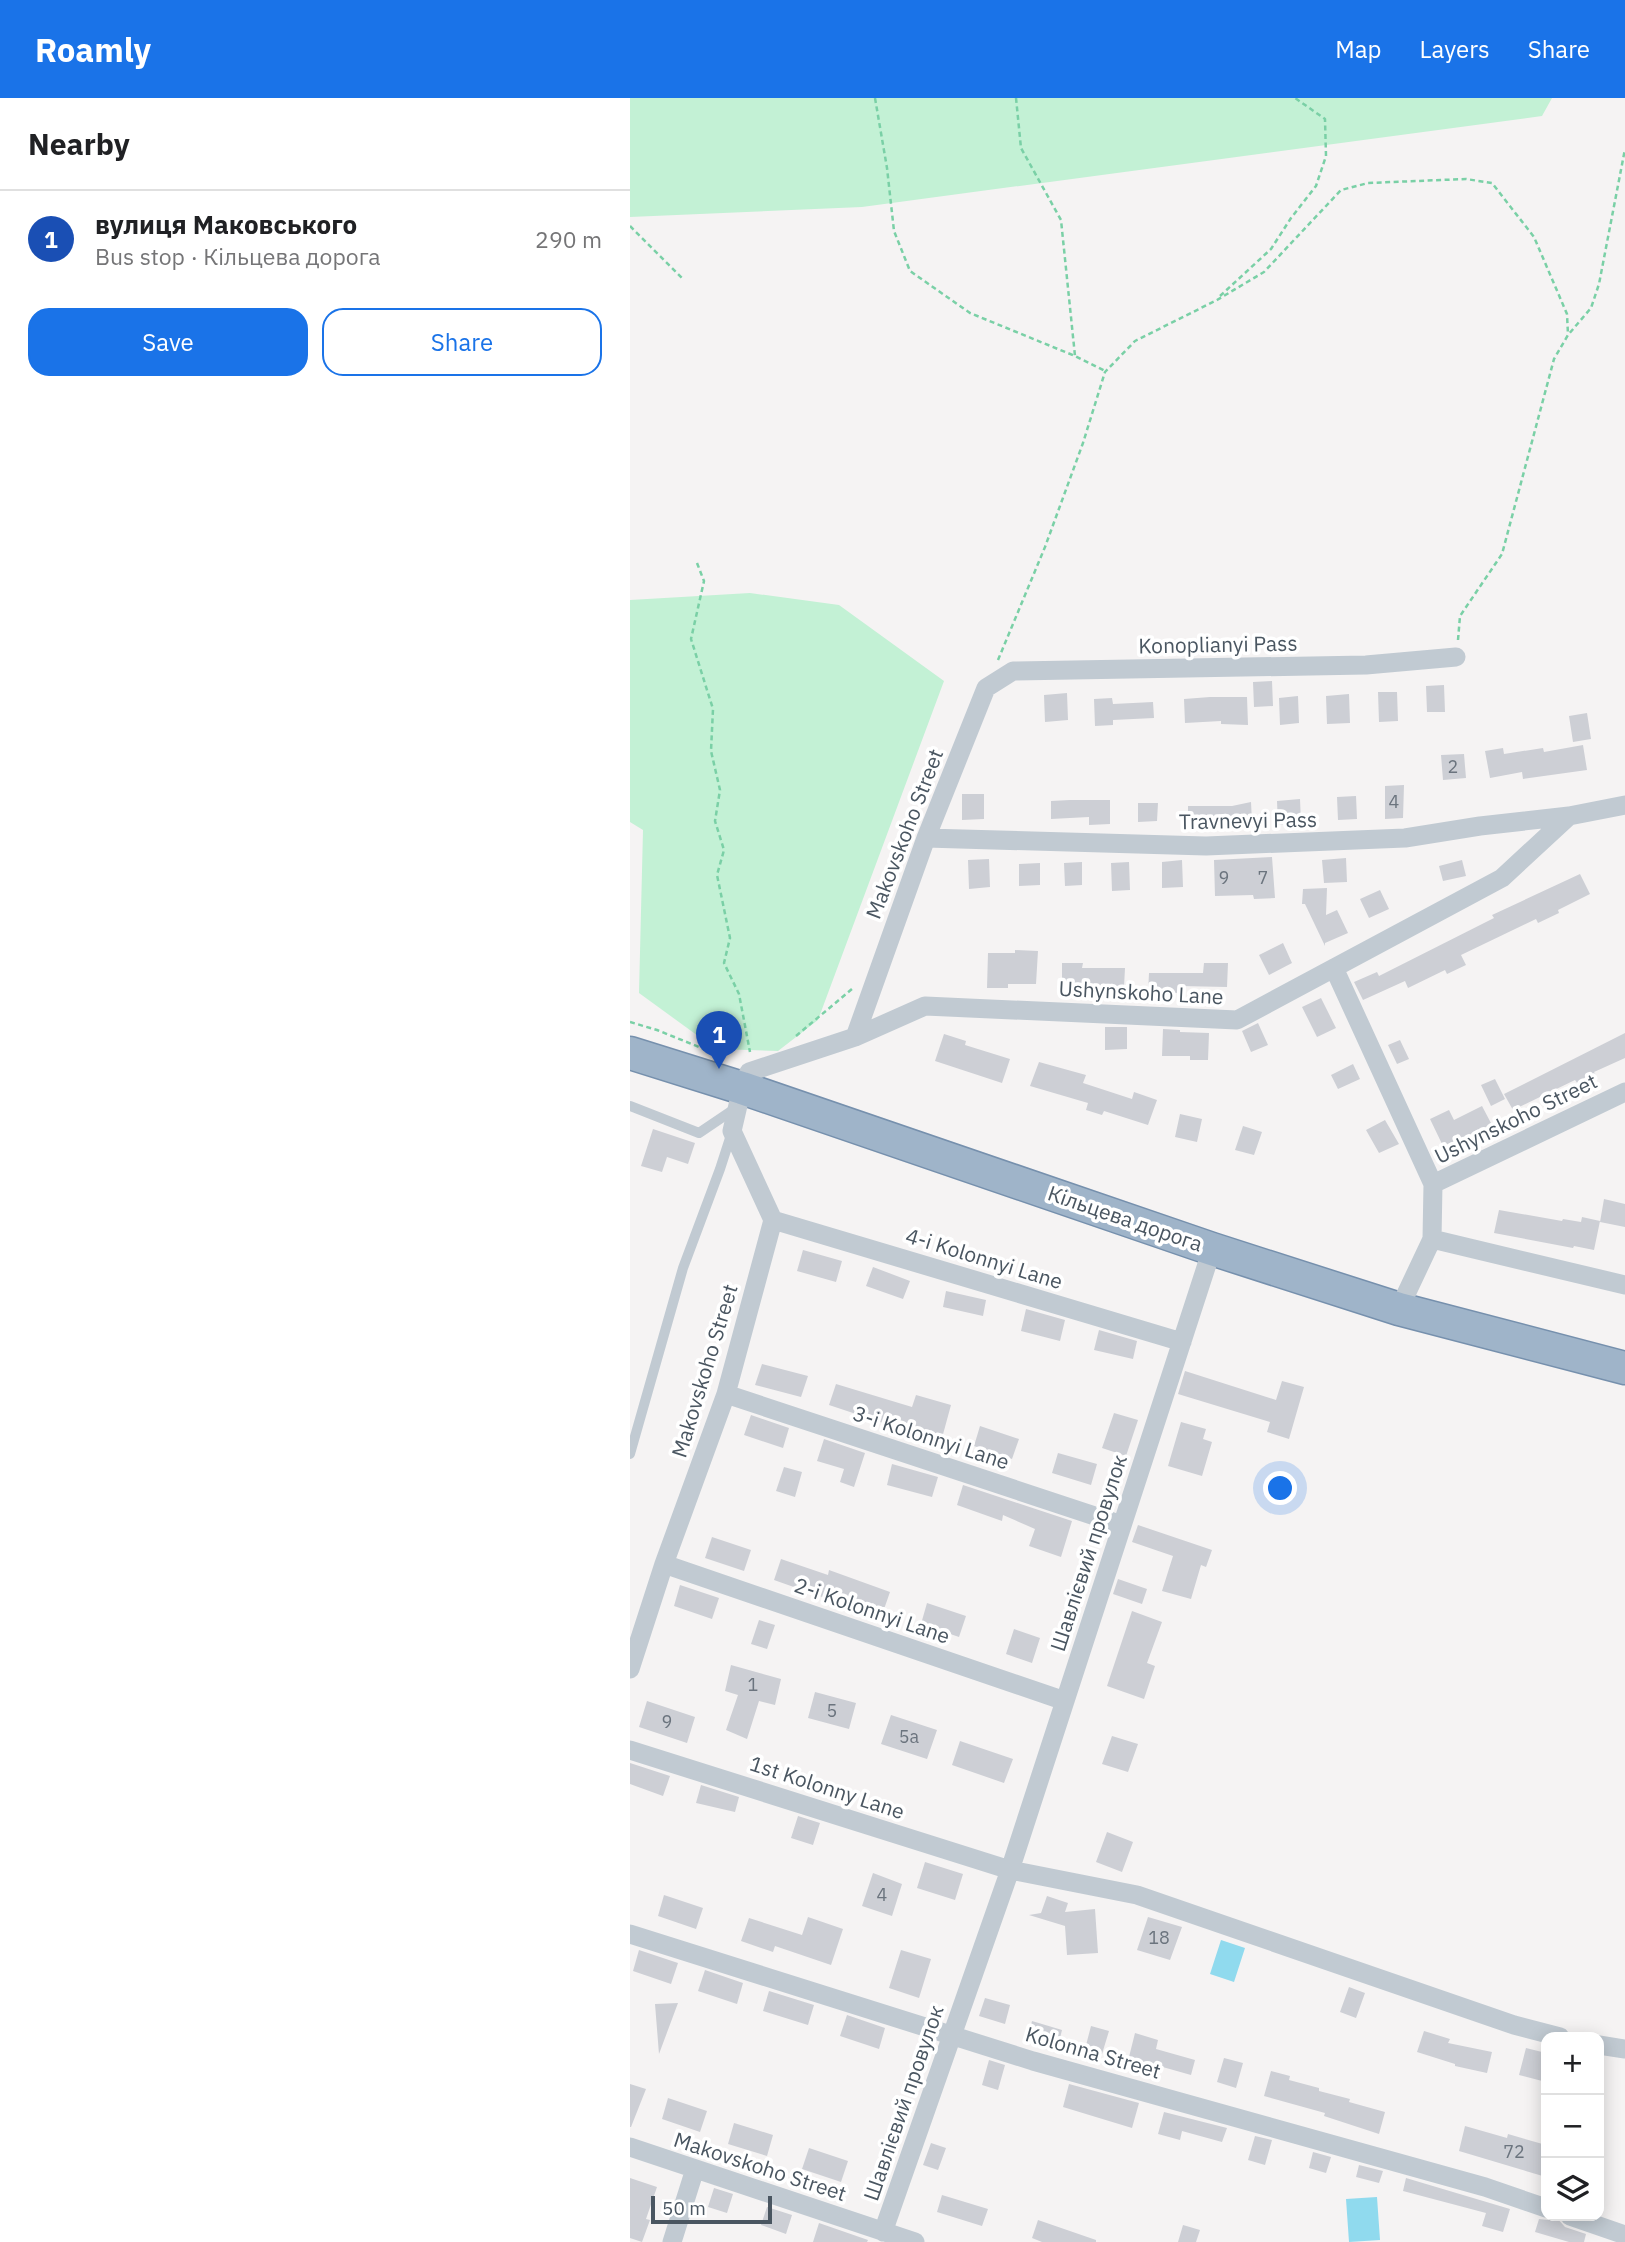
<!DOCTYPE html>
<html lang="en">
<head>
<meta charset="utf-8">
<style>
	:root { --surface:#fff; --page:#f6f6f6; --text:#202124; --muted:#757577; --line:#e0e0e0; --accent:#1a73e8 }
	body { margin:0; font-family:"IBM Plex Sans",sans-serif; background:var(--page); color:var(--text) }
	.controls { position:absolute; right:21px; bottom:21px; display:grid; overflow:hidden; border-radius:14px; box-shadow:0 4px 18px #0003 }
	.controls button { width:63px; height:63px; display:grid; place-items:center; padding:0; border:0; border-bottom:2px solid var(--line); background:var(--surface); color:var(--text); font:35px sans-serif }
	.scale { position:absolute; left:21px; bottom:18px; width:121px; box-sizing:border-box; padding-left:7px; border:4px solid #4a5661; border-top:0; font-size:19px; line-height:24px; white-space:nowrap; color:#4a5661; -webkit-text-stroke:5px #fff; paint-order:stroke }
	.you { position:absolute; left:651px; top:1391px; width:24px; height:24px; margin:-18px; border:5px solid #fff; border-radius:50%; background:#1a73e8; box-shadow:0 0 0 10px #1a73e833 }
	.badge { display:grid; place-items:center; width:46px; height:46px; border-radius:50%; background:var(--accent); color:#fff; font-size:23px; font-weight:700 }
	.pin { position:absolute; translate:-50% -58px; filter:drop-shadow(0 2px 4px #0008) }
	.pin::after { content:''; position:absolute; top:37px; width:24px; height:21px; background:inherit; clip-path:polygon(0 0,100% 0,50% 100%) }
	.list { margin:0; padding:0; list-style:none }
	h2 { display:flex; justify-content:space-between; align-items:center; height:91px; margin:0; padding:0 28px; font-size:30px }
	h2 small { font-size:23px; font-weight:400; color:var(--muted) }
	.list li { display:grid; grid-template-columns:46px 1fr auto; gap:21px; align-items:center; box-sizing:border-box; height:98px; padding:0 28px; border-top:2px solid var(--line) }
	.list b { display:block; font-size:26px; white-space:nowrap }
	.list p { margin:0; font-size:23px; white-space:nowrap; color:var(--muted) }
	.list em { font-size:23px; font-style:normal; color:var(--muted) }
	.actions { display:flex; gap:14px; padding:21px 28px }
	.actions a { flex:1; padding:16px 0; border:2px solid var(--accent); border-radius:21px; text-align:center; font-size:24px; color:var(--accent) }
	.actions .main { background:var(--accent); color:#fff }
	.icon { flex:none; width:38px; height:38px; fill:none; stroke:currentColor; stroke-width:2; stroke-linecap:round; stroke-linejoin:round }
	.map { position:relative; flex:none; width:995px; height:2144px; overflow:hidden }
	header { display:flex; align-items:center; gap:42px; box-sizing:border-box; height:98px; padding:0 35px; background:var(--accent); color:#fff }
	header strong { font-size:33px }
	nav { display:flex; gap:38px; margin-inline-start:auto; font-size:24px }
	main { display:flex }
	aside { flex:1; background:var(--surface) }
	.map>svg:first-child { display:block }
</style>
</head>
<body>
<header>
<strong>Roamly</strong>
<nav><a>Map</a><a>Layers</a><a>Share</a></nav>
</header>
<main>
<aside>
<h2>Nearby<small></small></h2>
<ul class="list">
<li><span class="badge" style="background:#1a4fb4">1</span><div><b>вулиця Маковського</b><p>Bus stop · Кільцева дорога</p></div><em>290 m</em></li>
</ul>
<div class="actions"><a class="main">Save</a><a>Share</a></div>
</aside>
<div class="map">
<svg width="995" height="2144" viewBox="0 0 995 2144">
	<rect width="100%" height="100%" fill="#f5f3f3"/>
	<path fill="#c3f1d5" d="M0,0H922L912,18L232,109L0,119Z
		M120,495L209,507L314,583L188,922L148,953L86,951L9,895L13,732L0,724V502Z"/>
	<path fill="#90daee" d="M591,1842L615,1850L604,1884L580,1876Z
		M747,2099L750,2142L719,2144L716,2101Z"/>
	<path fill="#cdcfd5" d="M642,583L643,608L624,609L623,584Z
		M814,587L815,614H797L796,588Z
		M748,594H767L768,623L749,624Z
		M437,595L438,622L415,624L414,597Z
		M719,596L720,625L697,626L696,598Z
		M668,598L669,625L650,627L649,600Z
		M580,599H617L618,627L591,626V623L555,625L554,601Z
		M482,600L483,606L523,604L524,620L483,622V627L465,628L464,601Z
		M957,615L961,641L943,644L939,618Z
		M953,647L957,672L893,681L892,674L860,680L855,653L873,650L874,656L913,650L914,654Z
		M834,656L836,680L813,682L811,657Z
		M774,687L773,720L755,721V688Z
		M332,696H354V721L332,722Z
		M726,698L727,721L708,722L707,699Z
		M670,701L671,725L648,727L647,703Z
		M440,702H480V726L459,727V719L421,721V703Z
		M621,704L622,724L558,726V708H602Z
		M508,705H528L527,723L508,724Z
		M642,759L645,800L624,801L623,797L585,798L584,762Z
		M716,760L717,784L694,785L692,762Z
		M359,761L360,789L339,791L338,762Z
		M552,762L553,789L532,790V764Z
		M832,762L836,778L813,783L809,768Z
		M452,764V787L435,788L434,765Z
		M499,764L500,792L482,793L481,765Z
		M410,765V787L389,788V766Z
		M950,776L960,796L928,812L929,815L908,825L906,821L831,857L836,867L817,876L815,872L778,890L775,883L733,902L724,884L747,874L749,878L864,820L862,817Z
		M697,790L696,817L707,812L718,835L695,845V848L675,806H672L673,791Z
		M750,792L759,811L739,820L730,801Z
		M653,845L662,865L639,877L629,857Z
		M385,852L408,853L406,886H378V890H357L358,855H385Z
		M432,865H453L452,870H495L494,889H432Z
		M574,865H598L597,889L550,888L549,895H518L519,875H573Z
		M691,900L706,930L687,939L672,909Z
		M628,925L638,947L621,954L612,933Z
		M475,929H497V951L475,952Z
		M533,931L550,932V934L579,935L578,962H560V958H532Z
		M995,935V960L964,974L966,977L948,986L945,982L883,1012L874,996Z
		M314,936L336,943L335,947L380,961L372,985L305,963Z
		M770,942L779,961L767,966L758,947Z
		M409,964L456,977L453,985L502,1001L504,994L527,1002L518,1027L474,1013L472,1017L456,1012L458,1005L400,988Z
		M723,966L730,981L708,991L701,977Z
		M865,981L875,1001L861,1008L851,987Z
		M852,1008L862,1027L813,1048L800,1021L819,1012L824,1022Z
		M550,1016L572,1021L567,1044L545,1039Z
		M755,1022L769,1046L749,1055L736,1032Z
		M613,1028L632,1034L624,1057L605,1052Z
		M23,1031L65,1045L58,1066L37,1059L32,1074L11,1068Z
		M974,1101L995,1106V1129L970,1124Z
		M869,1112L932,1123L933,1121L951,1124L952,1119L970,1123L964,1152L944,1148L943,1150L864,1135Z
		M173,1152L212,1163L206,1184L167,1173Z
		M243,1169L280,1183L273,1201L236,1188Z
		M316,1193L356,1202L353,1218L313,1209Z
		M396,1211L435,1222L430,1243L391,1233Z
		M469,1232L507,1243L503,1261L464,1252Z
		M132,1266L178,1278L171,1299L125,1287Z
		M555,1273L646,1302L652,1283L674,1289L659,1341L637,1334L640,1324L548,1296Z
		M206,1286L282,1309L286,1297L321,1307L312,1340L262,1328L199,1307Z
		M484,1315L508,1322L496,1358L472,1350Z
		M121,1317L159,1330L153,1350L114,1337Z
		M551,1324L576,1331L573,1341L582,1344L572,1378L538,1368Z
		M350,1328L389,1341L382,1361L344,1348Z
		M194,1341L235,1355L224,1389L210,1384L214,1371L187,1363Z
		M428,1355L467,1366L461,1387L422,1375Z
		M262,1366L308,1379L302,1399L257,1387Z
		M154,1369L172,1374L165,1399L146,1393Z
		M333,1387L442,1423L431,1459L399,1448L405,1431L373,1417L372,1423L327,1407Z
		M508,1427L582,1452L576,1469L571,1467L561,1501L532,1493L543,1458L502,1444Z
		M82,1439L121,1452L114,1473L75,1460Z
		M151,1461L198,1477L199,1472L260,1494L253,1514L211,1500L209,1505L144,1482Z
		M488,1481L517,1491L512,1506L483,1496Z
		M50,1487L89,1500L82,1521L44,1508Z
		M297,1505L336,1518L329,1539L291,1526Z
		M502,1513L532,1524L517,1565L525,1568L514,1601L477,1588Z
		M129,1522L145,1527L137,1551L121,1546Z
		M384,1531L410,1540L402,1565L376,1556Z
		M101,1567L151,1581L145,1607L129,1603L117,1641L96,1632L108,1597L95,1593Z
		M185,1594L226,1605L219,1631L178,1620Z
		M17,1603L65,1619L57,1645L9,1629Z
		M261,1617L307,1632L297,1661L251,1646Z
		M482,1638L508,1646L498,1674L472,1666Z
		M330,1643L383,1661L374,1685L322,1667Z
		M0,1665L40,1678L33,1698L0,1686Z
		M71,1687L109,1699L105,1714L66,1705Z
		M168,1718L190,1725L183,1747L161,1740Z
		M477,1734L503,1744L492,1774L466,1764Z
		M295,1764L333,1776L325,1802L287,1790Z
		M243,1775L272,1786L262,1818L232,1808Z
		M34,1797L73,1810L66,1831L28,1818Z
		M417,1798L438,1805L435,1814L465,1811L468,1855L437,1857L435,1828L399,1817L411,1815Z
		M178,1819L213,1831L201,1867L145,1848L143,1854L111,1843L119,1820L172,1837Z
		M518,1819L552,1829L540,1862L507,1852Z
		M9,1852L48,1865L41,1886L3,1873Z
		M271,1852L301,1861L289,1900L259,1890Z
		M75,1872L113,1885L107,1906L68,1893Z
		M719,1889L735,1895L726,1920L710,1914Z
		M139,1893L184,1907L178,1927L133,1913Z
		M355,1900L380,1907L375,1926L349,1918Z
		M48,1905L29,1956L25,1906Z
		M217,1917L255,1930L249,1951L210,1938Z
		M402,1923L432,1932L428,1948L398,1940Z
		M461,1928L479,1933L472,1956L455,1951Z
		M794,1933L820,1941L818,1945L862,1954L857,1975L825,1968V1966L787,1954Z
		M505,1935L528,1942L526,1951L565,1962L561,1977L522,1966L520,1970L498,1963Z
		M896,1950L916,1955V1984L889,1977Z
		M594,1960L613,1965L606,1990L587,1984Z
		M359,1962L375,1967L368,1992L352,1987Z
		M641,1973L660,1978L659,1982L689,1990V1993L720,2001L719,2004L755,2014L749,2036L694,2018L695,2015L634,1998Z
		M0,1986L16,1991L1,2029H0Z
		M439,1986L509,2005L502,2030L433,2009Z
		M38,2000L77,2013L70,2034L32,2021Z
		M534,2014L597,2030L592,2044L552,2033L550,2042L528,2036Z
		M104,2025L143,2037L137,2058L98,2046Z
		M835,2028L877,2040L878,2036L916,2047V2079L829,2053Z
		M625,2038L642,2042L635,2067L618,2062Z
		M301,2045L316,2050L308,2072L293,2067Z
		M179,2050L218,2063L211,2084L172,2071Z
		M683,2054L701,2059L696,2075L679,2070Z
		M729,2067L753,2073L749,2085L726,2079Z
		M0,2080L27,2089L16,2121L20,2122L12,2144L0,2140Z
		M776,2080L880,2111L873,2134L852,2128L856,2115L773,2093Z
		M84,2090L103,2096L97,2115L78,2109Z
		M312,2097L358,2111L352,2128L307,2114Z
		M137,2109L162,2117L156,2136L131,2127Z
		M925,2118L935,2129L956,2136L954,2144H939L905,2134L909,2121L918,2122Z
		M408,2122L466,2142V2144H412L402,2140Z
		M189,2125L238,2142L237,2144H183Z
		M553,2127L570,2132L566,2144H548Z"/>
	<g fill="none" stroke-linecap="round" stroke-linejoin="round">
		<g stroke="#7690ad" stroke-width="35">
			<path id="trunk" d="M0,955L112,990L582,1151L769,1211L995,1270"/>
		</g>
		<path stroke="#7ad0a6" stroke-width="2.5" stroke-dasharray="5 3.5" stroke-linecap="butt" d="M245,0L257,70L264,133L280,173L340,215L445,258L475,273
			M386,0L391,50L431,122L445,258
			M0,128L52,180
			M590,198L641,151L661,120L686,88L696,58L695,21L665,0
			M67,465L74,483L61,541L83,611L81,653L90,692L85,723L94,752L87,777L100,840L94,865L109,896L120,954
			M828,542L830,518L872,456L924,261L938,237L961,210L969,186L995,51
			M368,562L415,449L453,345L475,274L505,243L587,202L634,174L711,92L738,85L836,81L862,85L904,139L937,216L938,237
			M0,924L27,932L79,953
			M166,938L222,891"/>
		<path stroke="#c1cad2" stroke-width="10" d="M0,1008L69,1035L106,1010
			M0,1356L53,1170L90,1071L101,1037"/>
		<path stroke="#c1cad2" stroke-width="19" d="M296,740L576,748L775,740L850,728L939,718
			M704,870L803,1086
			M225,939L296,740L356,590L383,573L736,567L826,559
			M143,1122L552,1244
			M802,1141L995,1187
			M769,1211L802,1141L803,1086L995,994
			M96,1296L492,1427
			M34,1466L435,1603
			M0,1571L34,1466L96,1296L143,1122L102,1033L112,990L119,974L225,939L295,908L607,922L872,780L939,718L995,707
			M0,1652L380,1772L507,1797L884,1927L930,1939
			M0,1836L403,1963L855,2089L916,2110
			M969,1947L995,1951
			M0,2049L285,2144
			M940,2118L995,2137
			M253,2134L380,1772L582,1151
			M42,2144L65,2071"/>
		<use href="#trunk" stroke="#9fb4c9" stroke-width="32"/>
	</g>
	<g text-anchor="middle" stroke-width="7" stroke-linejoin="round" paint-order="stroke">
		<g font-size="18" fill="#6b747e">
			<text x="823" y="675">2</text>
			<text x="764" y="710">4</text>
			<text x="594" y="786">9</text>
			<text x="633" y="786">7</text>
			<text x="123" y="1593">1</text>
			<text x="202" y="1619">5</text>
			<text x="37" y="1630">9</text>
			<text x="279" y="1645">5а</text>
			<text x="252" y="1803">4</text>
			<text x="529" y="1846">18</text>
			<text x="884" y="2060">72</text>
		</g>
		<g font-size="21" fill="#4a5661" stroke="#fff">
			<text transform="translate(588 547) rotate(-1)" y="7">Konoplianyi Pass</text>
			<text transform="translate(618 723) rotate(-1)" y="7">Travnevyi Pass</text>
			<text transform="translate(275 736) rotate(-69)" y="7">Makovskoho Street</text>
			<text transform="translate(511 895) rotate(3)" y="7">Ushynskoho Lane</text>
			<text transform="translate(886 1021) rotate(-26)" y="7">Ushynskoho Street</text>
			<text transform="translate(495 1121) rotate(19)" y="7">Кільцева дорога</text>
			<text transform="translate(354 1161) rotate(17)" y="7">4-i Kolonnyi Lane</text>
			<text transform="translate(75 1273) rotate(-73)" y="7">Makovskoho Street</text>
			<text transform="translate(301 1340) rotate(18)" y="7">3-i Kolonnyi Lane</text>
			<text transform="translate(459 1455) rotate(-72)" y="7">Шавлієвий провулок</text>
			<text transform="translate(242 1513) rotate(19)" y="7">2-i Kolonnyi Lane</text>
			<text transform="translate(197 1690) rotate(18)" y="7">1st Kolonny Lane</text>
			<text transform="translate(463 1955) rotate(16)" y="7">Kolonna Street</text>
			<text transform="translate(274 2005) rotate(-71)" y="7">Шавлієвий провулок</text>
			<text transform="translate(130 2069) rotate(18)" y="7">Makovskoho Street</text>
		</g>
	</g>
</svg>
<div class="controls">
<button>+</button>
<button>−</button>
<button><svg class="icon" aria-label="layers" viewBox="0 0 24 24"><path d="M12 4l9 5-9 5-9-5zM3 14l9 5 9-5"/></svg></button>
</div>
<div class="scale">50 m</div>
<div class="you"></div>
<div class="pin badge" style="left:89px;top:971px;background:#1a4fb4">1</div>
</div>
</main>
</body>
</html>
